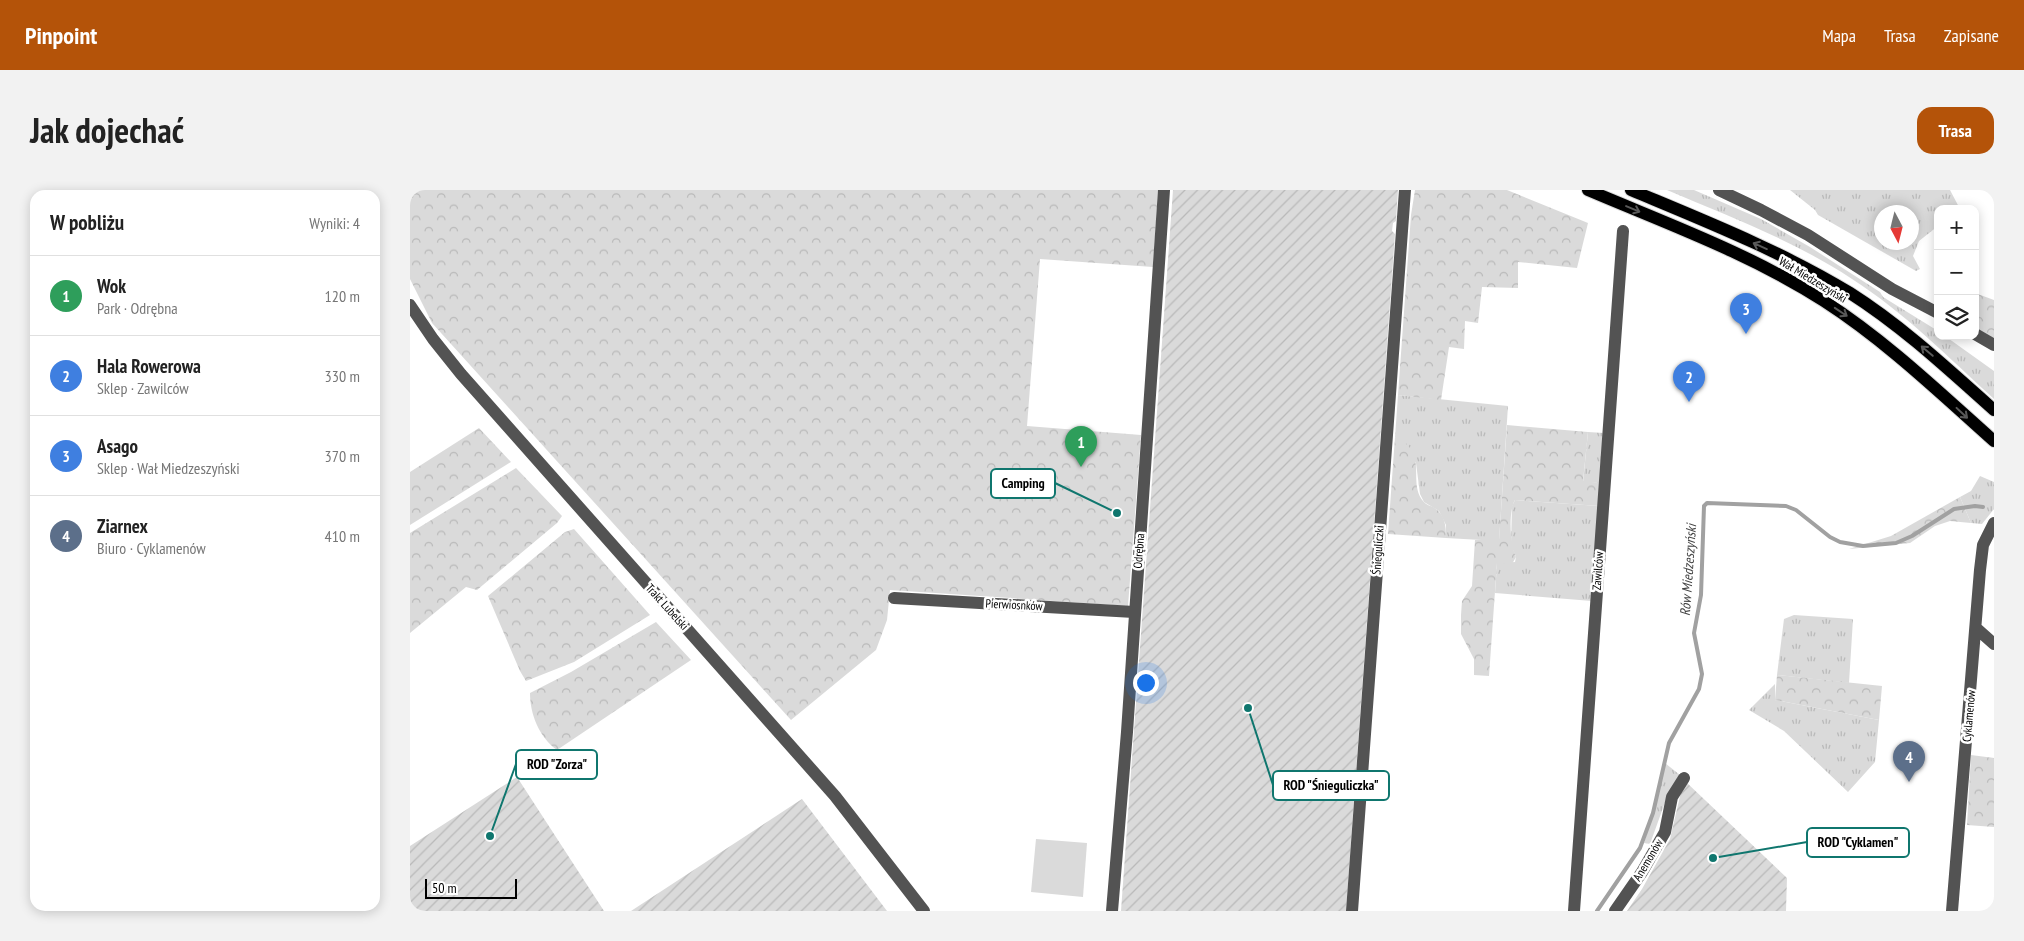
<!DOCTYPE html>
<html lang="pl">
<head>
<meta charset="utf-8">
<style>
	:root { --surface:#fff; --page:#f2f2f2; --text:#222; --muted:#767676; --line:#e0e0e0; --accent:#b45309 }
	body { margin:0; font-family:"PT Sans Narrow",sans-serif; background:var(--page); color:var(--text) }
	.controls { position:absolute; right:15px; top:15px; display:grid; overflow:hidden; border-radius:10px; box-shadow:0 2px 12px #0003 }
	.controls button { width:45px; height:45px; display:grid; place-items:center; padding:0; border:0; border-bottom:1px solid var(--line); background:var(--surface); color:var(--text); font:25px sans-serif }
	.compass { position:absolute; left:1464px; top:15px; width:45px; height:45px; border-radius:50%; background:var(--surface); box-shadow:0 2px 12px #0003; rotate:173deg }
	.scale { position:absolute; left:15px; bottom:12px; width:92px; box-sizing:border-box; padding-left:5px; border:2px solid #000; border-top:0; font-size:14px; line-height:18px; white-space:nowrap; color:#000; -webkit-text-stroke:4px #fff; paint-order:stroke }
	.you { position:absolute; left:735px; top:492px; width:18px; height:18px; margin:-12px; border:4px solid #fff; border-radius:50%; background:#1a73e8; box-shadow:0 0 0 8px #1a73e833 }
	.badge { display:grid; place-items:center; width:32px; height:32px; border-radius:50%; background:var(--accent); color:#fff; font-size:16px; font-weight:700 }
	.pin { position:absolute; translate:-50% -41px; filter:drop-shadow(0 1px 2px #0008) }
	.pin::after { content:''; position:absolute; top:26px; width:18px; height:15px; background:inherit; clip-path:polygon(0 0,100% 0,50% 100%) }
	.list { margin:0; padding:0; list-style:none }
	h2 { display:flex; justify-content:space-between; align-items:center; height:65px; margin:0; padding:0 20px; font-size:21px }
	h2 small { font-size:16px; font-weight:400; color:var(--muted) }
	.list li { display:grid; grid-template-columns:32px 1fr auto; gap:15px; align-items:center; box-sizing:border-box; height:80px; padding:0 20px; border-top:1px solid var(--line) }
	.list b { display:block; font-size:19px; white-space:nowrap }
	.list p { margin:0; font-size:16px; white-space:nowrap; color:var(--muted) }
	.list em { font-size:16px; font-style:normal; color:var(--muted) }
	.icon { flex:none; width:28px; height:28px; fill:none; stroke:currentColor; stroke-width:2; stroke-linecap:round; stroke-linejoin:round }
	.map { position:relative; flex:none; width:1584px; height:721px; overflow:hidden; border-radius:15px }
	header { display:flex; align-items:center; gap:30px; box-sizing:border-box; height:70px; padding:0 25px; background:var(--accent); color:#fff }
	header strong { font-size:24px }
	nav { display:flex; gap:28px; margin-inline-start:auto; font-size:18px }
	.intro { display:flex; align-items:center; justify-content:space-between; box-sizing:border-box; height:120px; padding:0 30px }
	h1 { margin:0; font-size:35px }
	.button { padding:12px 22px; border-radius:15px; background:var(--accent); color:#fff; font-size:18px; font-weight:700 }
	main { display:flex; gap:30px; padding:0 30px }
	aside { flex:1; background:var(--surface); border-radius:15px; box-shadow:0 2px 12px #0003 }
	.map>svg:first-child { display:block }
</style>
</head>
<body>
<header>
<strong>Pinpoint</strong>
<nav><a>Mapa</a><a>Trasa</a><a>Zapisane</a></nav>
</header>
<div class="intro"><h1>Jak dojechać</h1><a class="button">Trasa</a></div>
<main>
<aside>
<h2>W pobliżu<small>Wyniki: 4</small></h2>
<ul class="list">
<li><span class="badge" style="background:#2e9e5b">1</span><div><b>Wok</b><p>Park · Odrębna</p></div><em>120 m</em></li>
<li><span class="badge" style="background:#3f7fe0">2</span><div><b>Hala Rowerowa</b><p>Sklep · Zawilców</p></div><em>330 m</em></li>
<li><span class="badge" style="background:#3f7fe0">3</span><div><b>Asago</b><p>Sklep · Wał Miedzeszyński</p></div><em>370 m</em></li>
<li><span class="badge" style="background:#5c6f8a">4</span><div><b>Ziarnex</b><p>Biuro · Cyklamenów</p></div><em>410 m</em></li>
</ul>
</aside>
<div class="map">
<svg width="1584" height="721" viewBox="0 0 1584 721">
	<defs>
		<pattern id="grass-tufts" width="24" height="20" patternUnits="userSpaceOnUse" patternTransform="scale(1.25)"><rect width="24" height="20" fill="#dadada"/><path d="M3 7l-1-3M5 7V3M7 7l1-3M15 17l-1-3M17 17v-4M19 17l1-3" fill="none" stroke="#b9b9b9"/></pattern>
		<pattern id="forest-crowns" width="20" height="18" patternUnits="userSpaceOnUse" patternTransform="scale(1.25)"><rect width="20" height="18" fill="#dadada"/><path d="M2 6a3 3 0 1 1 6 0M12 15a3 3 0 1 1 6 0" fill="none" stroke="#b9b9b9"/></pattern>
		<pattern id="garden-furrows" width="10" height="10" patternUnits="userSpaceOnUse" patternTransform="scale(1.25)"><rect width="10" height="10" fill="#dadada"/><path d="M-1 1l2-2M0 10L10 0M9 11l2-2" fill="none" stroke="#b9b9b9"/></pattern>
	</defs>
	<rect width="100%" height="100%" fill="#fff"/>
	<path fill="url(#grass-tufts)" fill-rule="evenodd" d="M1257,0H1284L1351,29L1400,57L1470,102L1473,107L1528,141V146H1535L1584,181V209C1538,167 1495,123 1442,89C1385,51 1320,27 1257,0Z
		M1380,0H1540L1550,19H1528V36L1509,51L1503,66L1510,79L1506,81L1408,25L1405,20ZM1472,22H1502V52H1472Z
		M988,205L1098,216L1089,351L1036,348V335L1029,321L1014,312L1010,304L1006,273L985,247Z
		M1178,242L1194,243L1191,293L1173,292Z
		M1570,286L1584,292V319L1572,334L1561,333L1550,307L1561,301Z
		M1105,310L1189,316L1182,411L1085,403L1087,373L1105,372L1106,367L1101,355L1102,316Z
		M1384,425L1443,429L1439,493L1367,485L1374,429Z
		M1365,494V510L1469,530L1465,572L1438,602L1374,541L1339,520Z
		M1255,573L1270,585L1258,604L1240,654L1234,653L1246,615Z"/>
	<path fill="url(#forest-crowns)" d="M0,0H748L743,77L630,69L617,236L731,245L718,416L480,400L477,430L466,460L381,530L22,133L0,89Z
		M1005,0H1097L1178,33L1167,78L1108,72V98L1072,97L1068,133L1055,131L1054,159L1039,157L1031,210L988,205L1001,25Z
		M1565,103L1584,110V149L1565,138Z
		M1097,235L1178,242L1173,291L1191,293L1189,316L1105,310C1098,322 1100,354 1106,367L1102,374L1087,373L1079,486L1064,485V469L1051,444V425L1052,411L1062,396L1065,350H1089Z
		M69,238L101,272L0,335V282Z
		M985,247C1020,263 997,290 1013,311C1015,314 1020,316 1023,317C1035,324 1036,335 1036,348L978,344Z
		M106,278L152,326L147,333L67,400L56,397L0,443V343Z
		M1550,307L1561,333L1540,331L1525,336L1500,353L1439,359L1481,346Z
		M164,339L240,425L164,472L116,491L110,481L78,406L155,342Z
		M246,432L281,470L147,560C129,547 120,524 120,503L161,482Z
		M1367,485L1472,496L1469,530L1365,510Z
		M1561,565L1584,568V637L1557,635Z"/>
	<path fill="url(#garden-furrows)" d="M763,0H988L986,31L983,33L982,41L985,44L936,721H711Z
		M107,587L194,721H0V656Z
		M1276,592L1377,688L1376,721H1217L1232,699L1260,649L1271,602Z
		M392,609L477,721H221Z"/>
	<path fill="#dadada" d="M626,649L677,653L673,707L621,702Z"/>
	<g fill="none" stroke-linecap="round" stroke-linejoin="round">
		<path stroke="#a1a1a1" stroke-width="4" d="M1187,721L1230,658L1243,623L1259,553L1289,499L1292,484L1284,443L1291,405L1294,316L1297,313L1376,316L1386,320L1420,347L1430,352L1453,356L1486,353L1502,346L1544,319L1565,316L1573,317"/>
		<g stroke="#dbdbdb" stroke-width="14">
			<path id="major" d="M1178,0C1258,34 1341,64 1414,111C1476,151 1529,202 1584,251
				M1221,0C1295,31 1371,61 1440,103C1492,136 1538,179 1584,220"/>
		</g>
		<path stroke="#535353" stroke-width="12" d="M1309,0L1351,20L1398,45L1482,99L1528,123
			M0,115L23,149L51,184L425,606L514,721
			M1565,144L1584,155
			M484,408L724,422
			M1566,438L1584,454
			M702,721L717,542L754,0
			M942,721L995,0
			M1164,721L1213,41
			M1205,721L1232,682L1255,642L1262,607L1274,588
			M1542,721L1570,380L1573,355L1584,333"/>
		<use href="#major" stroke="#000" stroke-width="12"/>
	</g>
	<defs><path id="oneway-shaft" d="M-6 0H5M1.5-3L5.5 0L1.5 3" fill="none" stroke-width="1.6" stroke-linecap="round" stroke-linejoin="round" transform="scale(1.25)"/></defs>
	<g stroke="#595959">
		<use href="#oneway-shaft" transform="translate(1223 19) rotate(23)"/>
		<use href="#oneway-shaft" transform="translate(1350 56) rotate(-156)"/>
		<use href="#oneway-shaft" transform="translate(1431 122) rotate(34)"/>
		<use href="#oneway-shaft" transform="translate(1517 161) rotate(-140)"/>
		<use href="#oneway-shaft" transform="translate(1552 223) rotate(43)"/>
	</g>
	<g text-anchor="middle" stroke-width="5" stroke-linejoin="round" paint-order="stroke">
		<g font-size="12" fill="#000" stroke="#fff">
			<text transform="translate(1403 90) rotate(31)" y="4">Wał Miedzeszyński</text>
			<text transform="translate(968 360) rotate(-86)" y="4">Śnieguliczki</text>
			<text transform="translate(729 361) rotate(-86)" y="4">Odrębna</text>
			<text transform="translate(1188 381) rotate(-86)" y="4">Zawilców</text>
			<text transform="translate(604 415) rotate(3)" y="4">Pierwiosnków</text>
			<text transform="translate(257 417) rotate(48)" y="4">Trakt Lubelski</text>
			<text transform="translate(1559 526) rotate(-85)" y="4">Cyklamenów</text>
			<text transform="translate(1238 670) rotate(-59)" y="4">Anemonów</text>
		</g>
		<g font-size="14" font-style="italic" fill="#424242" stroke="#fff">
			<text transform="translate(1278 380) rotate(-86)" y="5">Rów Miedzeszyński</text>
		</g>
	</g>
	<path fill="none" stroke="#0f766e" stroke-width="2" d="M707 323L645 293M80 646L106 574M838 518L863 595M1303 668L1397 652"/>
	<g fill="#0f766e" stroke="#fff" stroke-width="2">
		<circle cx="707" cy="323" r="5"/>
		<circle cx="80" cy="646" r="5"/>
		<circle cx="838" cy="518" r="5"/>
		<circle cx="1303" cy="668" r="5"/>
	</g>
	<g fill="#fff" stroke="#0f766e" stroke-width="2">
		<rect x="581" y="279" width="64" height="29" rx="5"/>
		<rect x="106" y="560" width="81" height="29" rx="5"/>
		<rect x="863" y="581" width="116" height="29" rx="5"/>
		<rect x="1397" y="638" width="102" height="29" rx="5"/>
	</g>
	<g font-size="14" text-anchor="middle" font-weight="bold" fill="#000">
		<text x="613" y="298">Camping</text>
		<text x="147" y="579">ROD "Zorza"</text>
		<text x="921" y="600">ROD "Śnieguliczka"</text>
		<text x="1448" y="657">ROD "Cyklamen"</text>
	</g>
</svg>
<div class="controls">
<button>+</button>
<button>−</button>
<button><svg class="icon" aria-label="layers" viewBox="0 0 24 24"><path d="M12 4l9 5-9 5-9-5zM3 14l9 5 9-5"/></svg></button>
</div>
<svg class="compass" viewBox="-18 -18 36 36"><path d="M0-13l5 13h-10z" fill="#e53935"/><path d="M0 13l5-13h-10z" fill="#767676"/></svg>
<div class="scale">50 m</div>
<div class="you"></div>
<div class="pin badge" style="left:671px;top:277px;background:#2e9e5b">1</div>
<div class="pin badge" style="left:1279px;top:212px;background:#3f7fe0">2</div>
<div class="pin badge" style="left:1336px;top:144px;background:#3f7fe0">3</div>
<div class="pin badge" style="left:1499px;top:592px;background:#5c6f8a">4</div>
</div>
</main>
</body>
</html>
